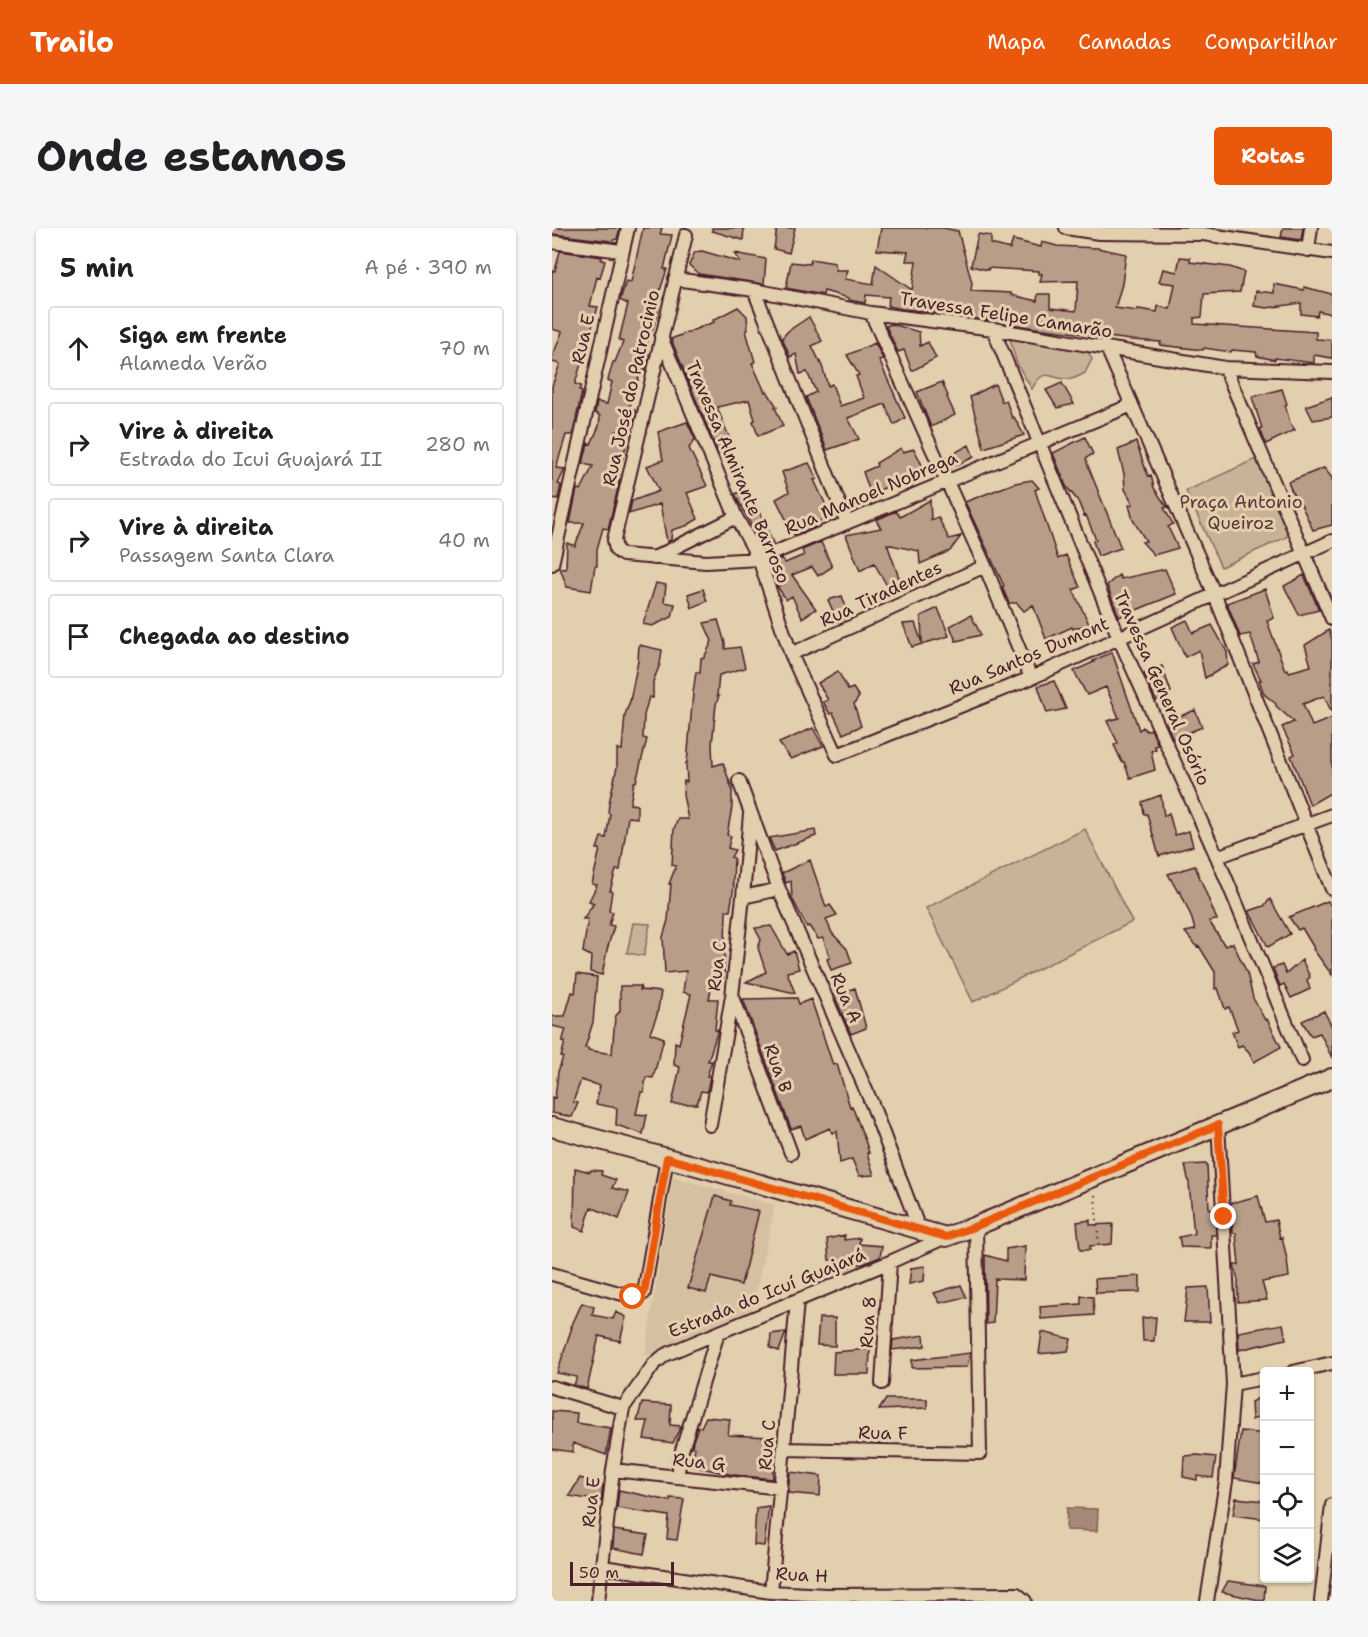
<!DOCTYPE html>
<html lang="pt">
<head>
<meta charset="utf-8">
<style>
	:root { --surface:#fff; --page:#f6f6f6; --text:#202124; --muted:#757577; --line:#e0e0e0; --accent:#ea580c }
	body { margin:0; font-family:"Shantell Sans",sans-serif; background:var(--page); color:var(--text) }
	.controls { position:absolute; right:18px; bottom:18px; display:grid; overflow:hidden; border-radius:6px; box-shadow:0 2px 4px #0004 }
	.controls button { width:54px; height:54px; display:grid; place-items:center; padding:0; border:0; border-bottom:2px solid var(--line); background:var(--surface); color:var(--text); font:30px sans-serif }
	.scale { position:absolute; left:18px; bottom:15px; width:104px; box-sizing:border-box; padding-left:6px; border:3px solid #4a1f2b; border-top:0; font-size:16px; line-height:21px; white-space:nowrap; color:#4a1f2b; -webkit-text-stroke:4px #e2cfad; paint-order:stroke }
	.stop { position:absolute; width:18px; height:18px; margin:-14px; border:4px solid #ea580c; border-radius:50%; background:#fff }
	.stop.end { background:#ea580c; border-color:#fff; box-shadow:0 2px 6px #0008 }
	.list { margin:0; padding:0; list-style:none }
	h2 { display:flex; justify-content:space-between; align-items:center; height:78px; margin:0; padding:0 24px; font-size:26px }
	h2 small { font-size:20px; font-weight:400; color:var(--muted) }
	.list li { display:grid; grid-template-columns:39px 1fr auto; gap:18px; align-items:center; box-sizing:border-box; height:84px; margin:0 12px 12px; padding:0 12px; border:2px solid var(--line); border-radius:6px }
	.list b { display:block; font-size:22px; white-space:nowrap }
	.list p { margin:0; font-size:20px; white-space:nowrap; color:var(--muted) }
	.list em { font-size:20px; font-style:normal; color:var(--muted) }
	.icon { flex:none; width:33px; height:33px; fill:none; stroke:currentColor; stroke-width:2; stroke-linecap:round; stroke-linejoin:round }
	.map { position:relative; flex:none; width:780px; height:1373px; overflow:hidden; border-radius:6px }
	header { display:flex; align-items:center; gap:36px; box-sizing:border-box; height:84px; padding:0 30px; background:var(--accent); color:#fff }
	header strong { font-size:28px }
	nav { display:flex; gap:33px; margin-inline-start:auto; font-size:21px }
	.intro { display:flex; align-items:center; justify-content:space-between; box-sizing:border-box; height:144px; padding:0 36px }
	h1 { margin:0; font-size:42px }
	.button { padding:15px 27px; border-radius:6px; background:var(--accent); color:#fff; font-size:21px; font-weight:700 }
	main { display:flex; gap:36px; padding:0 36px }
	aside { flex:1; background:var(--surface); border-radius:6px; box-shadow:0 2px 4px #0004 }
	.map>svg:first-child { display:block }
</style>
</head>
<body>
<header>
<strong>Trailo</strong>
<nav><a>Mapa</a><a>Camadas</a><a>Compartilhar</a></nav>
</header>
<div class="intro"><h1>Onde estamos</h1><a class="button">Rotas</a></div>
<main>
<aside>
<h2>5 min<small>A pé · 390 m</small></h2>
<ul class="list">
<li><svg class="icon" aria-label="ahead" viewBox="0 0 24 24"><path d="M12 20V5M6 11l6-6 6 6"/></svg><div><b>Siga em frente</b><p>Alameda Verão</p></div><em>70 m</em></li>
<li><svg class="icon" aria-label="right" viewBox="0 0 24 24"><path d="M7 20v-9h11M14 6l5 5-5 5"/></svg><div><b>Vire à direita</b><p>Estrada do Icui Guajará II</p></div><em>280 m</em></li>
<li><svg class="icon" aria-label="right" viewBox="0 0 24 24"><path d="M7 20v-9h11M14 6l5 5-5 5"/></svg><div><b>Vire à direita</b><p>Passagem Santa Clara</p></div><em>40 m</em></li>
<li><svg class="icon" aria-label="arrive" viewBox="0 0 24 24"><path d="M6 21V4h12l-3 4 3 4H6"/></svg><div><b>Chegada ao destino</b></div></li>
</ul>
</aside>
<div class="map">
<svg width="780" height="1373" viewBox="0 0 780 1373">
	<rect width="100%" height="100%" fill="#e2cfad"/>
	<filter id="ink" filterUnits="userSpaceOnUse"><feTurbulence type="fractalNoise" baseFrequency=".0167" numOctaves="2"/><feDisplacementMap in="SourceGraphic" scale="12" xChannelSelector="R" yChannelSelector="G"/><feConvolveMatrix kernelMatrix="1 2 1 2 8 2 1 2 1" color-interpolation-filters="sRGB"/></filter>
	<g filter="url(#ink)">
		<path fill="#d5c0a2" d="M121,949L223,977L199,1086L107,1127H93Z"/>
		<path fill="#c9b398" stroke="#8a6962" stroke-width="1.5" d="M456,104C487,105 524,99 540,131L533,145C529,147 524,150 519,151C501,154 493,135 480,161L465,136Z
			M708,229L743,305L669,339L634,263Z
			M533,601L580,694L421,774L374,680Z
			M81,695L98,696L92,728L75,725Z"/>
		<path fill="#a68979" stroke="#815f5a" stroke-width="1.5" d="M515,1280L546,1281L545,1303L514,1302Z"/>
		<path fill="#b89e89" stroke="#4a1f2b" stroke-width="1.5" d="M0,0H68L65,11L59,13L0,6Z
			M91,0H110L108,6L120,7L112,41H115L107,66V80L101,101L97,100L95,126H97L93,143L89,142L77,181L83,182L82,193L80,196L63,204L68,216L75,214L70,233L67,232V256L56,301L51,300L45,321V338H43L39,363L15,359L8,340L14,341L15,315L23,318L32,295H18L25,261L29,262L41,238L31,236L36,215L39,216L47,198L48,188L43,185L45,174L55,176L60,154L56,152L61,134H63L71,114L67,112L76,76L68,72L74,53L79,54Z
			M160,0H192L191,12L160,3Z
			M225,0H243L237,25L222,21Z
			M329,0H391L406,3L420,55L419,63L459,65V67L485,73L486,66H498V80L524,83L526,53L488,54L490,46H487V43L436,40V42L419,38L426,6L439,8V16L458,21L461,12L489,19L490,14L505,18L545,20L574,26L570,56L563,80L586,83V81L605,84L606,78L618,81L623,56L607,54L611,41L625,44L628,29L638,30V34L678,39L692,44L688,64L652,66L650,89L642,90V96L764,104V111L780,112V130L762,127V135L723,130V132L705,128L704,124L680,122L679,124L652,120L651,122L608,117L609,114L580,112L483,100L459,96V91H425L394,83V85L350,81L336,78L337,69L314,67L313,75L297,72V70L272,63L271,67L234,60L239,34L258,36L259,31L283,35L284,42H296L293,51L321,56L324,37L360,62L364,33H354L356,24L325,22Z
			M731,0H751L749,12L729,9Z
			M8,23L50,29L49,32L53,33L48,50L45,49L38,78L46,79L23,156L29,158L27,162L30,164L22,200L20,207H14L4,240L13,241L6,256L9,257L6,271L0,270V158L8,136L0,134V130L10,104L0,101V43H3Z
			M150,23L188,34L183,25L214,31L212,56L147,46L137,37L143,24Z
			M722,56L752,62V59L780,66V86L766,83L765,88L749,86V75L715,80L702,78L704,63L722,65Z
			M186,79L195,88L196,102L194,103L203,134L200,135L213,164L215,163L225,179H223L231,198L206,208L201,193L203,192L197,172L165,179L181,219L166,225L119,111L162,94L161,92Z
			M257,89L270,113L260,118L270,138L276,158L280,156L288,178L312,170L304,148L307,147L295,127L323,115L331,131L327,132L353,190L342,197L333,176L296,190L307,211L275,222L254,169L264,164L255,144L248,146L244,126L238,129L230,110L236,103Z
			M340,96L367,104L368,118L376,114L384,130L360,143L352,122L346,124L334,98Z
			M390,154L396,168L395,169L403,187L379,199L365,164Z
			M510,155L522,176L505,180L494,162Z
			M443,156L450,174L454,172L460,190L462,189L472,207L432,220L418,169Z
			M730,161L735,176L733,177L738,195L743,202L714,216L708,201L710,200L700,169Z
			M780,169V189L761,192L754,178Z
			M135,194L143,211L137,220L155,258L135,265L146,291L134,298L120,302L119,312L115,314L108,276L77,286L80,273L107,263L95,238L111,232L106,204Z
			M533,209L541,226L534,230L536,238L569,320L546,328L541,313L544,312L534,287L532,288L526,273L514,258L501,225Z
			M584,214L596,248L599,247L602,260L615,279L612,280L621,296L616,299L626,320L602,327L590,314L594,313L581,292L577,277L581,276L573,261L572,246L566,222Z
			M417,217L422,229L398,240L393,230Z
			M349,220L351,224L362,221L373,243L359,250L356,248L322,265L317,261L311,244L325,238L324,235Z
			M257,235L265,251L262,252L279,288L262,296L263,299L242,307L224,271L237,264L230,244Z
			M772,240L780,250V297L761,302L747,272L744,273L736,254Z
			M480,252L487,260L483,262L506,331L514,327L528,359L521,362L537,396L521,401L520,399L494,411L481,377L472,383L465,375H457L450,359L452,358L413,274L463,255Z
			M197,261L221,315L210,319L183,266Z
			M378,272L379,292L386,289L397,311L409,308L398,323L368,336L367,323L335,316L350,358L337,361L322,335L308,343L294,307L329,300L324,292L344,283L348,289Z
			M269,314L280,339L266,348L260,339L240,347L264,381L250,390L240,368L234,372L225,358L233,356L224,333L230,330L233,335L252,327L250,322Z
			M613,341L624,366L567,389L555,357L567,347L569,351Z
			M752,347L767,382L747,387L732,358Z
			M104,355L114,357L112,374L123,376L120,389L100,398L91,396Z
			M151,361L155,373L140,380L136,366Z
			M713,361L722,390L715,393L733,442L736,441L737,444L759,438L753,417L777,402L780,412V485L772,468L751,476L760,498L780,490V564L758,577L739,528L743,526L730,499L742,494L724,478V476L712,466L707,452H709L701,436L707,434L698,406L688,408L675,375Z
			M290,368L297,388L286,394L276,372Z
			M386,380L397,408L360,419L351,396L363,395L370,415L369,388Z
			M419,387L429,407L404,413L398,398Z
			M166,392L173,415V421L188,419L193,440L167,447L165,468H167L164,476L160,517L161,538L171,535L180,561V579L175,607L179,608L176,620L183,622L179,629L182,630L181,656L182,657L178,683H174L172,749L169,745V749L162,747L157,771H166L163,802H166L156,833H160L155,848H158L155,864L149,863L145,876H120L128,839L122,837L123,814L127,816L139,766L131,764L134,743L113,745L111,709L116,692L119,656H117L124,638L120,637L122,601L126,591H136L131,567L132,553L135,554L134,535H135L141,465L144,444L148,445L149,430H152L160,413L152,395Z
			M635,392L641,405L660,397L675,424L676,437L653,450L647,422L633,429L620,399Z
			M87,417L110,422L108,436L101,454V470L97,469L92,487L91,510L95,511L84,554H82L78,576L85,577V590L76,589L68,642H64L58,663H60L57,683L61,684L57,697L62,698L55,722L50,747L38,744L39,728L31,724L36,691H31L42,675L37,673L45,657L40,656L48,621H45L49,609L54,610L58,586L56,585L57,575L65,539V521L70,522L73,487L78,473L86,433Z
			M560,424L587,502L591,499L594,503L599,501L606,517L602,518L604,521L599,523L603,542L578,550L572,534H570L562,517L566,515L555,493L567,490L554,459L535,467L522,443L542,434L541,433Z
			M610,438L619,464L604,473L592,445Z
			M286,443L296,462L301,460L307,469L302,476L309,498L291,506L281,485L278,486L271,474L276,472L266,455Z
			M502,453L514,481L495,485L486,458Z
			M643,482L650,499L621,511L614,494Z
			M261,500L271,518L239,531L227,515Z
			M609,567L612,588L617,585L623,607L637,603L641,618L607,628L595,586H592L590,574Z
			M263,602L264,608L223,623L217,610Z
			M258,632L274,679L278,677L285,687L274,691L280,705L295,721L300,735L279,742L275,731L278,730L271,710L266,711L257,698L255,699L240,670L239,653L234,655L230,645Z
			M643,638L665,692L657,693L673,718L681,715L695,745L701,770L713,792L715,791L729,819L702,834L697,824L690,817L686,819L680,804L686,802L677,779L673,781L666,760L663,761V744L647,718L645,719L633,704L643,702L639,688L628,663L626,664L616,646Z
			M718,671L738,706L716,719L697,683L712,678Z
			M776,673L780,680V747L761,721L762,720L750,700L746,702L737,689Z
			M219,698L235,726L242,723L247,741L235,744L243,765L194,754L214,744L206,720L209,712L203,700Z
			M750,732L758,749L755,752L758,761L739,770L732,756L728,758L721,740L730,737L734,746Z
			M25,746L45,749L41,794L33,820H36V822L60,826L63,789L68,783V758H89L88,762L109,764L105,787L98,805L112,810L101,850L94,849L92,864H89L84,886L95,887L91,906L64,897L65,880L44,876L48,858L29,852L21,874L26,875L20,889L0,885V869L3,870L6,844L11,829H9L13,814H10L14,801L0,798V788H13L20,764L23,765Z
			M303,760L314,800L299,806L282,767Z
			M245,770L247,776L259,771L281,837L285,836L298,879L300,878L314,915L317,925H315L322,947L307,948L300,931L288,935L285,903L280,905L278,900L253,911L249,898L239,901L191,771Z
			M772,783L780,799V830L768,805L759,808L750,793Z
			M655,936L657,981L663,979L664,1007H659V1020L629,1019L627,1009L642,1006L637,955L633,937Z
			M23,940L38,944L39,942L50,943L49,947L64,952L60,960L77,964L67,991L39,979L32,1003L22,999Z
			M163,968L179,973L178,977L207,983L189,1057L159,1049L154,1065L136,1060Z
			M706,968L713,994L724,992L728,1010L730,1009L735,1031L737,1049L710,1054L715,1072L686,1074V1052L682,1037H687L684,1005H681L679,975Z
			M538,992V997L561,996L560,1016L538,1018V1022H528L525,994Z
			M293,1007L292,1012L308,1010L307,1016L330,1018L328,1029L311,1036H303L294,1041V1032H277L275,1011Z
			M473,1018L472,1052L443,1051L441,1095L434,1096L433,1027L454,1033V1021Z
			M373,1038L372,1053L357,1056L359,1040Z
			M588,1048V1064L544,1065L543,1051Z
			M409,1057L414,1069L388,1075L382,1065Z
			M656,1059L658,1094H632L636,1060Z
			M529,1068L541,1069L542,1087L489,1091L488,1079L529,1076Z
			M30,1075L42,1079L40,1087L61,1091L64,1084L74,1089L68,1113L47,1108L35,1161L22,1157L25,1149L5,1145L20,1099H19Z
			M604,1089L602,1113H591L590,1090Z
			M267,1090H283V1118L265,1117Z
			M731,1096L734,1111L687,1122L686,1104Z
			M234,1104L227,1123L218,1120L219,1106Z
			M490,1104L519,1111L516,1123L487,1126Z
			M372,1107L373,1118L340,1122L341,1112Z
			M318,1121L317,1146H281L282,1124Z
			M418,1125L415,1139L360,1140V1132Z
			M712,1167V1187L700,1192L699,1174Z
			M334,1171H375V1180L327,1182Z
			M90,1175L119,1177L118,1197L129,1198L121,1215L92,1211L96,1193H85Z
			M0,1183L25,1185L24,1195L59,1200L54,1227L21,1215V1224L0,1221Z
			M154,1189L178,1191L176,1207L219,1209L221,1251L182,1247L139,1238L143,1220L140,1219L141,1213L146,1199H149Z
			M689,1203L712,1206V1255L682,1250Z
			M645,1227L664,1229L661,1250L645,1248V1252L631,1249L632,1228Z
			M238,1244L269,1248L268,1268L236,1265Z
			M28,1250L51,1257L49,1273L17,1268Z
			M67,1262L118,1273V1270L132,1271L125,1312L115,1311L117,1288L65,1280Z
			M684,1270L712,1273V1291L681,1287Z
			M217,1278L212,1318L202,1317L204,1280Z
			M62,1302L96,1307L92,1326L61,1320Z
			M676,1353L713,1358L712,1373L670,1364Z"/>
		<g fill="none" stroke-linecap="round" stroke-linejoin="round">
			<g stroke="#4a1f2b" stroke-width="16">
				<path id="street" d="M514,0L547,5L651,6L780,25
					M134,7L62,312L64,322L71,327L154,334L207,331L580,177
					M0,14L69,23
					M756,22L759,0
					M123,51L202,62L319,85L441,101L673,140L780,144
					M202,62L295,295
					M319,85L433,338L479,450
					M441,101L567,410L665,629L750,832
					M109,109L184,289L207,331L239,426L285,527L479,450L780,313
					M555,120L662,365L780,661
					M673,140L780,391
					M102,330L184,289
					M0,336L76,0
					M239,426L433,338
					M187,553L227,661L320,876L369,1006
					M665,629L780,587
					M191,669L227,661
					M181,769L239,925
					M158,897L180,768L191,669L198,586
					M0,1046L81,1069L92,1065L115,930
					M741,1144L780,1135
					M330,1155L338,1034
					M681,1156L712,1150
					M0,1159L71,1180
					M232,1221L428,1225L424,998
					M61,1242L229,1260
					M125,1249L130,1222L166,1105
					M51,1339L219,1364L274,1367L465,1366L473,1373
					M219,1364L245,1073
					M46,1373L61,1242L71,1180L102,1136L113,1127L134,1118L338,1034L394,1009
					M655,1373L674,1253L681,1156L666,897
					M769,1373L780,1277"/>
			</g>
			<g stroke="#4a1f2b" stroke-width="22">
				<path id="secondary" d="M0,899L152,940L394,1009L424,998L780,850"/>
			</g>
			<path stroke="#4a1f2b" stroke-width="2" stroke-dasharray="1.5 4.5" stroke-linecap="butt" d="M543,967L547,1021"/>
			<use href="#street" stroke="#e2cfad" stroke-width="12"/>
			<use href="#secondary" stroke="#e2cfad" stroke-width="18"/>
		</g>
	</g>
	<g fill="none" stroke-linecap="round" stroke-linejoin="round" filter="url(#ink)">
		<path stroke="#ea580c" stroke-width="8" d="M81,1069L92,1065L115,930L394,1009L424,998L666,897L672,989"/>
	</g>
	<g text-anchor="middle" stroke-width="6" stroke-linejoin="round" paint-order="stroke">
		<g font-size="18" fill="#4a1f2b" stroke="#e2cfad">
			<text transform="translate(454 87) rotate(9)" y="6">Travessa Felipe Camarão</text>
			<text transform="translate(31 111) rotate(-77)" y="6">Rua E</text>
			<text transform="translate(79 160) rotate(-77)" y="6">Rua José do Patrocinio</text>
			<text transform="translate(186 244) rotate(67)" y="6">Travessa Almirante Barroso</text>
			<text transform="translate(319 265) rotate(-23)" y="6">Rua Manoel Nobrega</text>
			<text transform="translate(329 366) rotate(-25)" y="6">Rua Tiradentes</text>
			<text transform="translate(477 428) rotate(-23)" y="6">Rua Santos Dumont</text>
			<text transform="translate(610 460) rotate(66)" y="6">Travessa General Osório</text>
			<text transform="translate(165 738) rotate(-83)" y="6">Rua C</text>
			<text transform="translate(294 770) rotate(67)" y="6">Rua A</text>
			<text transform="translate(226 840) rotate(70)" y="6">Rua B</text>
			<text transform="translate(215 1065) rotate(-22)" y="6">Estrada do Icuí Guajará</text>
			<text transform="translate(316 1094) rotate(-86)" y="6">Rua 8</text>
			<text transform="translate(331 1205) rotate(1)" y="6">Rua F</text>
			<text transform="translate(215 1217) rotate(-85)" y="6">Rua C</text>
			<text transform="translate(147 1234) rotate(6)" y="6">Rua G</text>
			<text transform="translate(39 1274) rotate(-84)" y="6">Rua E</text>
			<text transform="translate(250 1347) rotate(3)" y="6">Rua H</text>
		</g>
		<g font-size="18" fill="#5d353b" stroke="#e2cfad">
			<text x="689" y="280">Praça Antonio<tspan x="689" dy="21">Queiroz</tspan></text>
		</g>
	</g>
</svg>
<div class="controls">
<button>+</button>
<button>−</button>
<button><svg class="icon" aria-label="locate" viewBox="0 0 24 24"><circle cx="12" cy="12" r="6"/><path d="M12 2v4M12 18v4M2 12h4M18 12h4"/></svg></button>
<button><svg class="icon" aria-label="layers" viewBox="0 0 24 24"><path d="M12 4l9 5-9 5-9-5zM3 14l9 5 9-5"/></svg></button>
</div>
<div class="scale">50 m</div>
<div class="stop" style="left:81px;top:1069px"></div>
<div class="stop end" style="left:672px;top:989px"></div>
</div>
</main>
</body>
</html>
